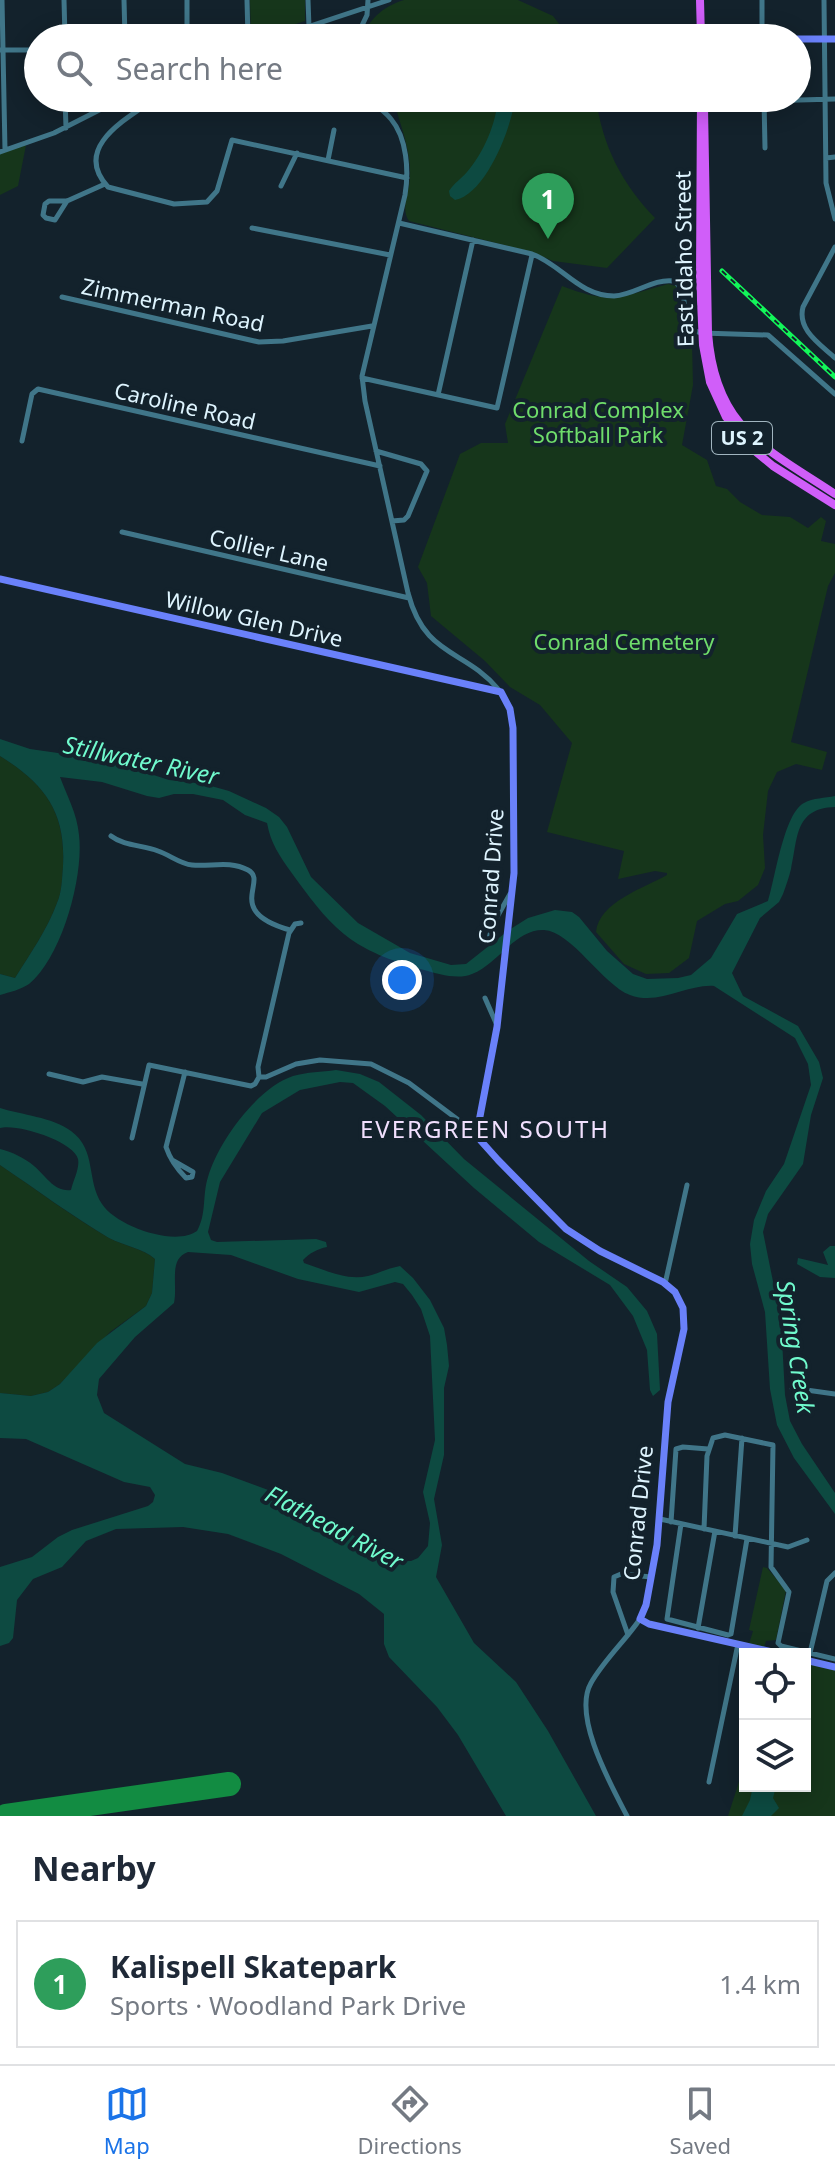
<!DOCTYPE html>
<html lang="en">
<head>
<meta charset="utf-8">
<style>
	:root { --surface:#fff; --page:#f2f2f3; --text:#1f2937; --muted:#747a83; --line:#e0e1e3; --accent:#1a73e8 }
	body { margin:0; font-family:"Noto Sans",sans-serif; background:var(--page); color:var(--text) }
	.controls { position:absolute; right:24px; bottom:24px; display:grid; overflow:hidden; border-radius:0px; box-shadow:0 4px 20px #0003 }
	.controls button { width:72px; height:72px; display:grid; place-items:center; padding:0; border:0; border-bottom:2px solid var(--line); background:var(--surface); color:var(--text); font:40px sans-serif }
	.you { position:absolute; left:402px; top:980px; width:28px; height:28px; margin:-20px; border:6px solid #fff; border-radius:50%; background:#1a73e8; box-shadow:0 0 0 12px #1a73e833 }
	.badge { display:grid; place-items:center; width:52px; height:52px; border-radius:50%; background:var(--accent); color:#fff; font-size:26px; font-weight:700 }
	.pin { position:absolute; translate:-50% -66px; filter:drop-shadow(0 2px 4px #0008) }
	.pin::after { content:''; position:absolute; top:42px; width:28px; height:24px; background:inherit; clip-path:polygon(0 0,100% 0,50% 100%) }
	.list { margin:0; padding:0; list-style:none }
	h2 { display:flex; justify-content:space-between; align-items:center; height:104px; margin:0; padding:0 32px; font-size:34px }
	h2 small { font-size:26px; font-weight:400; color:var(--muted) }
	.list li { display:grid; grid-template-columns:52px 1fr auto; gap:24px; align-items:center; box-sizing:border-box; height:128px; margin:0 16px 16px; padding:0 16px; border:2px solid var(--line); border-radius:0px }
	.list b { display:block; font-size:30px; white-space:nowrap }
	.list p { margin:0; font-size:26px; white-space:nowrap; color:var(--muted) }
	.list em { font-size:26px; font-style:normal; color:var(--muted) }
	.icon { flex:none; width:44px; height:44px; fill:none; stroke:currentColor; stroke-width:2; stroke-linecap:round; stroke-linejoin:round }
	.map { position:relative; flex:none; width:835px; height:1816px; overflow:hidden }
	.search { position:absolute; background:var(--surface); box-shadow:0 4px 20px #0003; left:24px; right:24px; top:24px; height:88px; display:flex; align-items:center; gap:20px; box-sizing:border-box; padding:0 28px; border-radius:44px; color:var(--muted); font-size:30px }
	.sheet { height:248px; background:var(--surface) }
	nav { display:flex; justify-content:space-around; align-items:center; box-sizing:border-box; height:112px; border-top:2px solid var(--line); background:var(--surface); font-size:22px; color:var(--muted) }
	nav a { display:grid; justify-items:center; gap:4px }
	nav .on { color:var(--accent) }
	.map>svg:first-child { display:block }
</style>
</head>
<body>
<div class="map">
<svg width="835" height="1816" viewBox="0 0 835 1816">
	<rect width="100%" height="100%" fill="#13222c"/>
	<path fill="#16361b" d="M250,0H305V21L251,38Z
		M404,0H518L553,16L570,38H361C371,18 382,7 404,0Z
		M374,98H596C602,145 622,184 655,218L607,268L553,261L532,252L409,221C400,208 410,191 410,176C411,155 403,132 397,112Z
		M26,145L18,186L0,195V153Z
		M668,284L676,286L682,331L692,343L693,385L682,445L707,460L716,486L727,489L740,502L762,515L790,517L808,528L821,517L826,521L821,541L835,544V573L828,586L791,742L827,752L822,770L796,764L777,772L768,791L763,835L765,868L758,885L738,901L725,904L697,921L689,958L669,973L646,974L624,964L596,932C599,902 644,888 667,875V873L655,871L618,879L624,851L547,832L572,743L540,705L510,687L485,661L431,616L427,583L418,567L460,454L481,443H508L505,424L562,286C611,305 620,297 668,284Z
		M0,756C45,784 66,812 63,867C62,879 62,892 57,903C47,930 30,954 15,978L0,974Z
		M0,1165C37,1190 71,1216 109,1238C124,1246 142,1248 155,1259L152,1293L146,1306L110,1332L60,1384L48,1392L31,1396L0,1393Z
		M763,1567L767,1568L786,1590L776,1640L766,1641L764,1647L749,1644L753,1631L749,1630Z
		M805,1663L835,1670V1816H728L745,1763V1786H805Z"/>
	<path fill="#0d4a41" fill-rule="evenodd" d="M460,26L483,29V38H402Z
		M498,98H515C512,127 486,194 455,200L450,196L449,191C454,183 461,179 467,172C484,152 496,124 498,98Z
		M0,739L30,749L107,760L169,780L204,784L229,791L266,808L279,817L287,827L311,877L358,923L410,953L451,965L466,964L509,930L528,918L555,910L572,912L579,917L607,951L633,974L647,979L678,978L691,975L711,958L737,914L768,901C775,879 784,813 804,803C813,798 825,798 835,796V807C794,808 798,839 791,869C789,877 786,886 783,894L779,902L760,918L732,973L743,996L798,1026L819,1062L823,1078L811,1115L803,1164L768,1214L763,1232L781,1321L785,1395L790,1421L802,1444L835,1493V1514L794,1458L777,1425L770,1389L765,1312L752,1264L750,1244L754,1220L766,1191L784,1164L811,1085L808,1064L795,1038L714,986C687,984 659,1006 630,995C603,985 571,931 544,930C515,929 498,964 472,974C458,980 438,974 424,970C352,950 334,932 291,872C279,855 271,844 267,823L245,815L223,800L193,794H174L159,798L147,796L102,782L60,777C67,796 77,813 79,835C84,876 62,957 29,984C20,990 10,992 0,995V974L15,978C30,954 47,930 57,903C62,892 62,878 63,866C66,812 45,784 0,756Z
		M336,1070L360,1074L379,1082L421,1115L464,1159L589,1261L627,1287L647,1311L657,1334L660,1390L653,1396L650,1390L647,1350L633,1316L610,1285L539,1242L474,1188L385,1106L353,1083L340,1082L300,1090L262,1113L220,1182L208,1232L211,1240L217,1242L316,1239L326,1242L327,1247C317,1249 310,1253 303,1260L304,1263C325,1270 347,1281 368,1276C379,1273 389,1268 400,1266L413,1278L430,1300L444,1328L447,1345L449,1366L444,1388V1455L434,1499L442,1545L436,1577L474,1643L516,1682L548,1731L596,1816H506L458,1735L437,1707L389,1657L384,1644V1614L359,1594L281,1554L228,1534L183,1527L116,1529L86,1541L62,1567L33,1579L17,1600L13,1638L9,1643L0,1646V1567L32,1557L58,1537L72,1530L148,1506L153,1502L155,1495L150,1487L124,1482L26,1439L0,1438V1393L31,1396L48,1392L60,1384L97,1343L146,1306L152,1293L155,1259C143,1248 124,1246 109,1238C72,1216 37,1190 0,1165V1149C12,1152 25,1158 34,1166C46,1176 54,1192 71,1190C73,1181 80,1168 78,1159C74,1141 16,1123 0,1128V1108C22,1115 52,1117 71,1131C97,1150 86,1180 102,1204C116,1226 175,1247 197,1231C207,1213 202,1196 208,1177C218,1142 257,1088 293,1076C307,1072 322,1072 336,1070ZM188,1252L231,1255L298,1279L359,1292L395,1282L403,1284L412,1295L421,1309L430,1336L435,1440L423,1492L430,1523L428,1546L418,1558L411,1561H399L279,1494L222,1473L185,1464L104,1413L97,1395L99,1379L135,1337L174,1303C178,1284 168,1259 188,1252Z
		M830,1246H835V1278L820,1277L797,1264L798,1258L828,1265L823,1252Z
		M753,1786H776L773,1798L779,1808L771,1816H742L750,1800Z"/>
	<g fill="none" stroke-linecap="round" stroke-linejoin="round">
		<path stroke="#128c42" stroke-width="24" d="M6,1816L229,1784"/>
		<path stroke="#407689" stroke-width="5" d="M2,0L5,150
			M64,0L65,38
			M124,0L125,38
			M187,0V38
			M247,0L248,38
			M308,0L309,27
			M762,0V38
			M824,0L826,183L835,219
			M274,38L389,0
			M356,38L367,15L368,0
			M0,50H38
			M65,98L66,128
			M156,98C128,118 71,147 108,187L174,204L207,202L217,191L232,140L407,178
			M366,98C374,104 384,110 391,119C407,138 409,171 405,195L362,376L365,401L408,593C425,658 464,648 499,690
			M764,99L765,148
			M764,101L835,99
			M0,152L54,133L123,98
			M826,158L835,157
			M328,160L334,130
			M281,186L297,153
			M67,201L55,220L46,218L43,215L45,204L49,201H67L105,184
			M399,223L532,254C562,265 579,296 614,296C635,295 653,278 674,281C691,294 679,315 691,330L702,333L768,335L835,394
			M252,228L390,255
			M835,247L803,307C797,330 820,344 835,358
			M62,297L259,342L283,341L372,326
			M362,378L497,408L532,255
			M438,395L473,240
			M22,441L32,394L38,389L380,466
			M376,451L421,464L427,471L408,516L404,520L392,521
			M122,532L409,598
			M111,836C124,846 143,845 158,851C170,855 180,864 192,865C211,867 229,860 248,870C269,881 223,911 290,930
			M301,923L295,924L289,933L258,1067L259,1077H266L296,1064L320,1060L371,1064L409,1083L477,1134
			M488,943L492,926L510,894
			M485,998L496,1023
			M49,1074L83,1082L102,1077L142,1084
			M132,1138L149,1065L251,1086L255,1084L259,1077
			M172,1160L193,1172L192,1177L186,1178C177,1169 170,1159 166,1147L185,1072
			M665,1284L687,1185
			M792,1388L835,1394
			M660,1519L788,1547L807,1540
			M671,1522L676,1449L683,1447L708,1449
			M681,1524L667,1619L728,1635L731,1634L747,1539
			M704,1529L707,1456L713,1438L725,1435L773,1445L771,1567L789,1592L778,1643L781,1646L835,1659
			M735,1536L742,1438
			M698,1628L715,1531
			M628,1635L613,1592L614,1577L621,1574L651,1577
			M810,1653L827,1581L835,1573
			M709,1782L738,1644
			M627,1816C611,1785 572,1716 591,1683C604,1660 625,1641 640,1619"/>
		<path stroke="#6a81fa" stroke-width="7" d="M797,39H835
			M0,579L501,692L510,709L513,728L514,873L497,1027L477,1132L481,1141L498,1160L566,1229L600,1251L663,1282L675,1292L683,1308L684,1329L668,1402L657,1545L646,1605L640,1619L649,1624L781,1654
			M805,1660L835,1667"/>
		<path stroke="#d05ef9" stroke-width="8" d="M700,0L701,38
			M701,98L700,278L703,345L710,382L726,417L750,447L773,466L835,505
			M704,107L708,333C715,428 764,447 835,494"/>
		<g stroke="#12f759" stroke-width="5">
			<path id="rail" d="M722,271L835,377"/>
		</g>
		<use href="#rail" stroke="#13222c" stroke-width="2" stroke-dasharray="6" stroke-linecap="butt"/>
	</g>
	<g text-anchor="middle" stroke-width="8" stroke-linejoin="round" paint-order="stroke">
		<rect fill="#13222c" stroke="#a1b5bf" stroke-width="2" x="712" y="422" width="60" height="32" rx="6"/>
		<g font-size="20" font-weight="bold" fill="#def4fe">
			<text x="742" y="445">US 2</text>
		</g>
		<g font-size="22" fill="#def4fe" stroke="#13222c">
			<text transform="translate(684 259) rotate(-91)" y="8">East Idaho Street</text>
			<text transform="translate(173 305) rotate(12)" y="8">Zimmerman Road</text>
			<text transform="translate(185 406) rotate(13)" y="8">Caroline Road</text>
			<text transform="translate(269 550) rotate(13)" y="8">Collier Lane</text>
			<text transform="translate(254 619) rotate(13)" y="8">Willow Glen Drive</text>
			<text transform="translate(491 876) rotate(-86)" y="8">Conrad Drive</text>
			<text transform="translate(638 1513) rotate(-84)" y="8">Conrad Drive</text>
		</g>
		<g font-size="22" fill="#6fdd6b" stroke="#13222c">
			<text x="598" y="418">Conrad Complex<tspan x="598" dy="25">Softball Park</tspan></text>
			<text x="624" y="650">Conrad Cemetery</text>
		</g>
		<g font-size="24" font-style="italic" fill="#70facd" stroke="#13222c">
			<text transform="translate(141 761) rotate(12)" y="8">Stillwater River</text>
			<text transform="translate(795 1347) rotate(81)" y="8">Spring Creek</text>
			<text transform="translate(334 1528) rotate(28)" y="8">Flathead River</text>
		</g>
		<g font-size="24" letter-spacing="2" fill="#f1e0fe" stroke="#13222c">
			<text x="485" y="1138">EVERGREEN SOUTH</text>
		</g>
	</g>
</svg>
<div class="controls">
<button><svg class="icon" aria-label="locate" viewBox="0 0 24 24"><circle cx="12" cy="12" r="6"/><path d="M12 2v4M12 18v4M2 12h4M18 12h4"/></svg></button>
<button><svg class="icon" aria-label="layers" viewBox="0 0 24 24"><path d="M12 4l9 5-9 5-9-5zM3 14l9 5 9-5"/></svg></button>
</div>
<div class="you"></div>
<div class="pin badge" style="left:548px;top:239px;background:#2e9e5b">1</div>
<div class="search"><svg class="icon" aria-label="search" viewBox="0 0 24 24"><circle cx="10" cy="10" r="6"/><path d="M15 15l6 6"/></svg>Search here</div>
</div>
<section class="sheet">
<h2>Nearby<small></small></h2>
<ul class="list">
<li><span class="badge" style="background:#2e9e5b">1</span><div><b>Kalispell Skatepark</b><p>Sports · Woodland Park Drive</p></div><em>1.4 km</em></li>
</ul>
</section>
<nav>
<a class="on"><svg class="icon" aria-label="map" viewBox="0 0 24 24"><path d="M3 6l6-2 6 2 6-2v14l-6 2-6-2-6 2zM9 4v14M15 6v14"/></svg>Map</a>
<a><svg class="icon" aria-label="directions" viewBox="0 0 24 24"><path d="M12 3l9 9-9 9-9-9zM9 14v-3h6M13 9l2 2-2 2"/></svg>Directions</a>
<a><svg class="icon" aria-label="saved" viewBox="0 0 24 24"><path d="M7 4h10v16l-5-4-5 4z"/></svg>Saved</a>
</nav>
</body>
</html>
